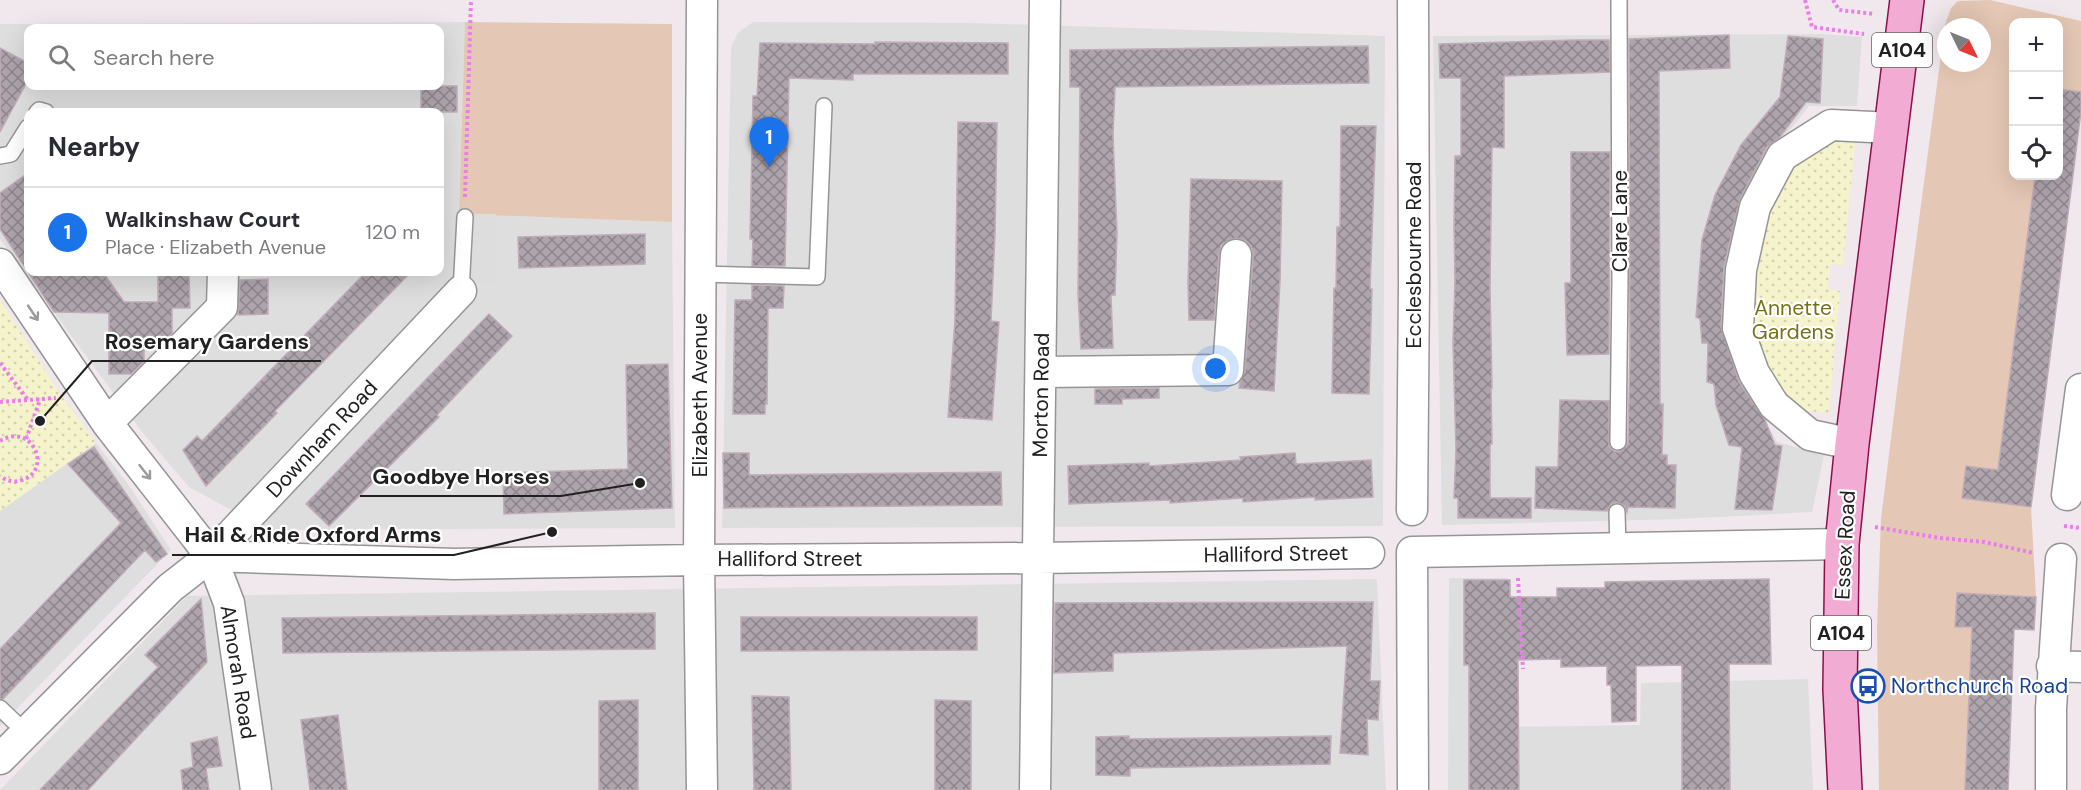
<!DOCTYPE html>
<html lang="en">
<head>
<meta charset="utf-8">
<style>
	:root { --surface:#fff; --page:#f7f7f7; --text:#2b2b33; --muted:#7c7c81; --line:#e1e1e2; --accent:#1a73e8 }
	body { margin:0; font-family:"DM Sans",sans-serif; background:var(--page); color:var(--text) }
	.controls { position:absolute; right:18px; top:18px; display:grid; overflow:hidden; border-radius:12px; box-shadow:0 6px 24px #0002 }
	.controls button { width:54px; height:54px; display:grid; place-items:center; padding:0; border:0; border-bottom:2px solid var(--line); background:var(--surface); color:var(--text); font:30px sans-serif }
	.compass { position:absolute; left:1937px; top:18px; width:54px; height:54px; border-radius:50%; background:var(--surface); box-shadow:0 6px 24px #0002; rotate:133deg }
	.you { position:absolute; left:1216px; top:369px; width:21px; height:21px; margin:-15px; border:4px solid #fff; border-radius:50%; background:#1a73e8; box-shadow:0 0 0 9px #1a73e833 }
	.badge { display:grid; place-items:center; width:39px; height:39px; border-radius:50%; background:var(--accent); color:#fff; font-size:20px; font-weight:700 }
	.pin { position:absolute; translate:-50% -50px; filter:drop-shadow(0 2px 3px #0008) }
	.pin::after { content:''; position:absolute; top:32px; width:21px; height:18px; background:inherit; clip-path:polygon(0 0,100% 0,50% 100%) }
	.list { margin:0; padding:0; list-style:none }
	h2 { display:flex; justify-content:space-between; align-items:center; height:78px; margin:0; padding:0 24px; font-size:26px }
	h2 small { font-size:20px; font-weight:400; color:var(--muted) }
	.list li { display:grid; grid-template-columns:39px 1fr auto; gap:18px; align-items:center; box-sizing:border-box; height:90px; padding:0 24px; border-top:2px solid var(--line) }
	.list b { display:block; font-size:22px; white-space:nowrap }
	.list p { margin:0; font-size:20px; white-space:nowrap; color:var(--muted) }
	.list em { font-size:20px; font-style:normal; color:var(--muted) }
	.icon { flex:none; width:33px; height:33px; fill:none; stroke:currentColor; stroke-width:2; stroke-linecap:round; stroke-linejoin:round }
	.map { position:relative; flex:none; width:2081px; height:790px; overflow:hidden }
	.search { position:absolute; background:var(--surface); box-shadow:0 6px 24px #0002; left:24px; top:24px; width:420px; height:66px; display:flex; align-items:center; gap:15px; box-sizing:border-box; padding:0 21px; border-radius:12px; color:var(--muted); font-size:22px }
	.panel { position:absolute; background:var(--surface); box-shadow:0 6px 24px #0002; left:24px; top:108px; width:420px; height:168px; border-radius:12px }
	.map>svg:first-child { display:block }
</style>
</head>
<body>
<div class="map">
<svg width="2081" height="790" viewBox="0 0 2081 790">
	<defs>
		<pattern id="park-dots" width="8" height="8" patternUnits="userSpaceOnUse" patternTransform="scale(1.5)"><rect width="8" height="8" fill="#f4f3cb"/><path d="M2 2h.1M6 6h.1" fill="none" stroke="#d1d0ae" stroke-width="1.8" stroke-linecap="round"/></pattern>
		<pattern id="building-cross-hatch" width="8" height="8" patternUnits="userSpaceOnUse" patternTransform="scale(1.5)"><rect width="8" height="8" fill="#aea4ab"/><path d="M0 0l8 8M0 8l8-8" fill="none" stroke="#8d858b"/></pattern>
	</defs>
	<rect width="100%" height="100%" fill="#f0e8ec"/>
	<path fill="#dfdedf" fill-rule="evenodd" d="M465,22L459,214L672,222L675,528L268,530L189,487L142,432L0,239V24ZM28,28H440V86H28ZM28,112H440V272H28Z
		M753,22L974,23L1385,36L1383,526L722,528L731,47L738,33Z
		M1821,34L1862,37L1857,106H1809L1776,147L1753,398L1777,442L1824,455L1812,512L1680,519L1442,525L1433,36Z
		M96,443L130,487L171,550L0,726V511Z
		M1449,578H1508L1509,727L1640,725L1641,683L1808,679L1813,790H1448Z
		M1377,579L1386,790H0L187,596Z"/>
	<path fill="url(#park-dots)" d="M1828,134H1856L1843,265L1831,264L1827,289L1840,291L1829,413L1799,410L1769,375L1747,326L1767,213L1792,166Z
		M0,300L63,398L96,443L0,511Z"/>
	<path fill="#e4c7b4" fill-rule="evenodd" d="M1990,0L2081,21V92L2059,89L2058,22H2014L2012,119L2014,120V176H2035L1998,470L1966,466L1962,498L2031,507L2036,597L1957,594L1955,626L1972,627L1965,790H1879L1877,628L1881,519L1907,310L1945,25L1951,8L1958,1ZM1946,27H1982V63H1946Z
		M465,22L672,24V222L459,214Z"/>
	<path fill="#ddd" d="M444,214H496L495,284L443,283Z"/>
	<path fill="url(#building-cross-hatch)" stroke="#c0acba" stroke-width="1.5" d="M1729,35L1730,68L1659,71L1660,404H1663L1662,455H1667V465H1676L1675,508L1628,507L1627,512L1625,506L1617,502L1611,504L1607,511L1535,508L1536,467H1558L1560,400L1609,401V446L1614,451L1618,452L1623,450L1628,443L1630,354L1629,39Z
		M1788,36L1823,39L1820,103L1806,102L1780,137L1767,147L1740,199L1724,266L1721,327L1739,382L1765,420L1775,445L1782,446L1772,510L1735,509L1742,447L1729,445L1716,405L1714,384L1707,382L1708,343H1702L1700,319L1696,317L1702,240L1715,195L1741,145L1780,97Z
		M1573,40H1609L1610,72L1504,76V148L1492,147L1490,287L1492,388H1491L1492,444H1490V498H1531V518H1458V498H1454L1456,450L1453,343L1455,280L1454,227L1455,156H1461V78H1440L1439,44Z
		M875,42L1008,43V74H853V80L789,78L785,266H752L753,239H750L753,96H757L760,43L875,44Z
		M1368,46L1369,83L1115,87L1113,135L1117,233L1115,295H1111L1113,348L1081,349L1078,294L1080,87H1070V50Z
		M0,48L28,63V80L0,132Z
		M421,86H457V112H421Z
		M2058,89L2081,92V111L2031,507L1962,498L1966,466L1998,470L2035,176H2058Z
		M958,122L997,123L995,234L991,321L999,322L992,420L948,417L955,319Z
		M1341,126H1376L1370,289H1372L1369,394L1332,393L1334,288H1336L1337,227H1340Z
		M1571,152H1610L1609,354L1567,355L1565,283H1571Z
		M28,173V272H103L124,302H158V275L189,274L190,308H172V333L167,338H144V361L131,374H109V313L54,312L0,229V193Z
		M1191,179L1282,181L1280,281L1274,391L1239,388L1240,382L1245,371L1253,256L1252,248L1246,241L1237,238L1228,240L1221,246L1219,254L1214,320H1189L1188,283Z
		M645,234V264L519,268L518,237Z
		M366,272H411L275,411L277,413L206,486L183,450L197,436L202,441Z
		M268,279V314L238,315L240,280Z
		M752,285L784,286L783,308H768L767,404H765V414H733L735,300H752Z
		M489,314L512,336L437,415L439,417L329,526L306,504Z
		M668,364L672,508L504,514L503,473L628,469L626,365Z
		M1159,388V398L1122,399V404H1095V389Z
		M94,447L167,554L156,562L145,550L3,699H0V649L121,523L68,464Z
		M723,453H749V475L1001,472L1002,505L724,508Z
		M1295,453L1296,464L1371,460L1373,497L1315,500V497L1243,502V498L1170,503V500L1069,504L1068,466L1149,463V466L1241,460L1240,457Z
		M1769,579L1771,664H1729L1730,790H1682V665L1636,666V721L1612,722L1611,685H1607V666L1561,667V659L1518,660L1519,790H1469V665H1464V580H1510V597H1557V588H1605V582Z
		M1957,593L2036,597L2034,630L2014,629L2008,790H1965L1972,627H1955Z
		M201,599L207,662L88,790H40L158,667L145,655Z
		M1373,602L1370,681H1380L1378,720L1367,719L1368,755L1340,753L1347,646L1113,653V671L1054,673L1055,603Z
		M655,613V649L283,653L282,618Z
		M741,617H977V650L741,651Z
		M752,696L789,697L791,790H754Z
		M638,700V790H599V701Z
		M935,700L971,701V790H935Z
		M338,715L347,790H310L301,720Z
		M1129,736V739L1331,736L1330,764L1130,768V776L1096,775V737Z
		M217,737L222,766L206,768L209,790H183L181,770L193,767L191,743Z"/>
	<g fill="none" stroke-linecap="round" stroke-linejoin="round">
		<g stroke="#959595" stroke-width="18">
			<path id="service" d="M37,112L39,110L46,112
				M0,156L11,154L28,127
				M701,274L817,277L824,106
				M461,291L465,217
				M1618,442L1620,279L1619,0
				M1617,512L1618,549
				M0,708L26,733"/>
		</g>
		<g stroke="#959595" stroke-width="33">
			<path id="minor" d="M0,264L107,423L211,556L229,603L256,790
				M1041,372L1228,370L1236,255
				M107,423L222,307L223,272
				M1852,444L1810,435L1774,405L1754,373L1738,328L1741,270L1755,207L1782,156L1831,125L1892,128
				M2067,495L2081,389
				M1412,510L1414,283L1413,0
				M211,556L454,564L699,560L1038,558L1369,553
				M2052,666L2081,667
				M0,759L170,588L211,556L461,291
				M702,790L699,560L702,0
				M1035,790L1045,0
				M1413,790L1412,552L1842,544
				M2051,790V708L2061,559"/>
		</g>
		<g stroke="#8d1148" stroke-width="36">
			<path id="primary" d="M1845,790L1840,689L1842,544L1852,444L1907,0"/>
		</g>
		<path stroke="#ea7eeb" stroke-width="4" stroke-dasharray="3 3" stroke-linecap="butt" d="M1805,0L1812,27L1864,34
			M1833,0L1839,10L1875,14
			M465,197L471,0
			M0,363L28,400
			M0,402L56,398
			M26,439L40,400
			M0,441C33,421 53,471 22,480C14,483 7,481 0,476
			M2064,526L2081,528
			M1875,527L1940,538L1984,542L2034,553
			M1518,578L1523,669"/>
		<use href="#service" stroke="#fff" stroke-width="15"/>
		<use href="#minor" stroke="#fff" stroke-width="30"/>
		<use href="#primary" stroke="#f2abd2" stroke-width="33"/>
	</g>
	<defs><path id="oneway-shaft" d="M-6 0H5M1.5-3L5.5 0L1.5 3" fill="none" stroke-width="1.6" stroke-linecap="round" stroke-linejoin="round" transform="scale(1.5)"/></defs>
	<g stroke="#9b9b9b">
		<use href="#oneway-shaft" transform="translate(33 313) rotate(56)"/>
		<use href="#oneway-shaft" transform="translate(145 472) rotate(52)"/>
	</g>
	<defs>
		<g id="bus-ring" transform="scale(1.725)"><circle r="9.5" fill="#fff" stroke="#1a4fb4" stroke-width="1.5"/><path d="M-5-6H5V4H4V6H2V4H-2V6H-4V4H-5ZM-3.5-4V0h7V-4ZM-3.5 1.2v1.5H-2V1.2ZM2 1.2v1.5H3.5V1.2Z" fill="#1a4fb4"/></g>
	</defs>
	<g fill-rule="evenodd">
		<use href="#bus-ring" x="1868" y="686"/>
	</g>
	<g text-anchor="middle" stroke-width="4.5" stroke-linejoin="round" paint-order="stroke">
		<g fill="#fff" stroke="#646464" stroke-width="1.5">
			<rect x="1872" y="33" width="60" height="34" rx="4.5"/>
			<rect x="1811" y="616" width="60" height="34" rx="4.5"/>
		</g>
		<g font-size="20" font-weight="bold" fill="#212121">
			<text x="1902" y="57">A104</text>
			<text x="1841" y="640">A104</text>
		</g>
		<g font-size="21" fill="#212121" stroke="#fff">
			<text transform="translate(1620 221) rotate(-90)" y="7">Clare Lane</text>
			<text transform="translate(1414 255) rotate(-90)" y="7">Ecclesbourne Road</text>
			<text transform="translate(700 395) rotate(-90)" y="7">Elizabeth Avenue</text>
			<text transform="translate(1041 395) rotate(-89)" y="7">Morton Road</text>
			<text transform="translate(322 439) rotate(-47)" y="7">Downham Road</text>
			<text transform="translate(1845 545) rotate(-87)" y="7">Essex Road</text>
			<text transform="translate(1276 554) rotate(-1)" y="7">Halliford Street</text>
			<text x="790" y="566">Halliford Street</text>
			<text transform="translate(238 672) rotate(81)" y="7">Almorah Road</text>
		</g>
		<g font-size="21" fill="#757218" stroke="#fff">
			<text x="1793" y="315">Annette<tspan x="1793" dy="24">Gardens</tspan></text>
		</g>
		<g font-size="21" fill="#164399" stroke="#fff" text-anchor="start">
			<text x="1891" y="693">Northchurch Road</text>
		</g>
	</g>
	<path fill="none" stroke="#212121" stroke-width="2" d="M40 421L92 361H321M640 483L561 496H360M552 532L454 555H172"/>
	<g fill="#212121" stroke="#fff" stroke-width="2">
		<circle cx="40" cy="421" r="6"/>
		<circle cx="640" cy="483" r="6"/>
		<circle cx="552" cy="532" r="6"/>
	</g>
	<g font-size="22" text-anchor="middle" font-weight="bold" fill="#212121" stroke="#fff" stroke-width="4.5" stroke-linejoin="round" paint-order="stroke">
		<text x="207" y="349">Rosemary Gardens</text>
		<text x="461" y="484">Goodbye Horses</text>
		<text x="313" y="542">Hail &amp; Ride Oxford Arms</text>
	</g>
</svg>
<div class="controls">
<button>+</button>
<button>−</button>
<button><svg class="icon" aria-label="locate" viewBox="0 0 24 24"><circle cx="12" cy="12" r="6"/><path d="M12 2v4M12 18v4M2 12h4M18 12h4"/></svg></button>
</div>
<svg class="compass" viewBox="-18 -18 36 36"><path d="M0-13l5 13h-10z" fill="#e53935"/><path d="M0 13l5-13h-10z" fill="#7c7c81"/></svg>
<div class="you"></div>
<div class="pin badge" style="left:769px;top:167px">1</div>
<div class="search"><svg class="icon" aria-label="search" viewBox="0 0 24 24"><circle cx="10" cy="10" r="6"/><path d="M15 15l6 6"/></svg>Search here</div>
<section class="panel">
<h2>Nearby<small></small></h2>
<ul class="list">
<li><span class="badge">1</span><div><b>Walkinshaw Court</b><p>Place · Elizabeth Avenue</p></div><em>120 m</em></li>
</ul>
</section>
</div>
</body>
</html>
